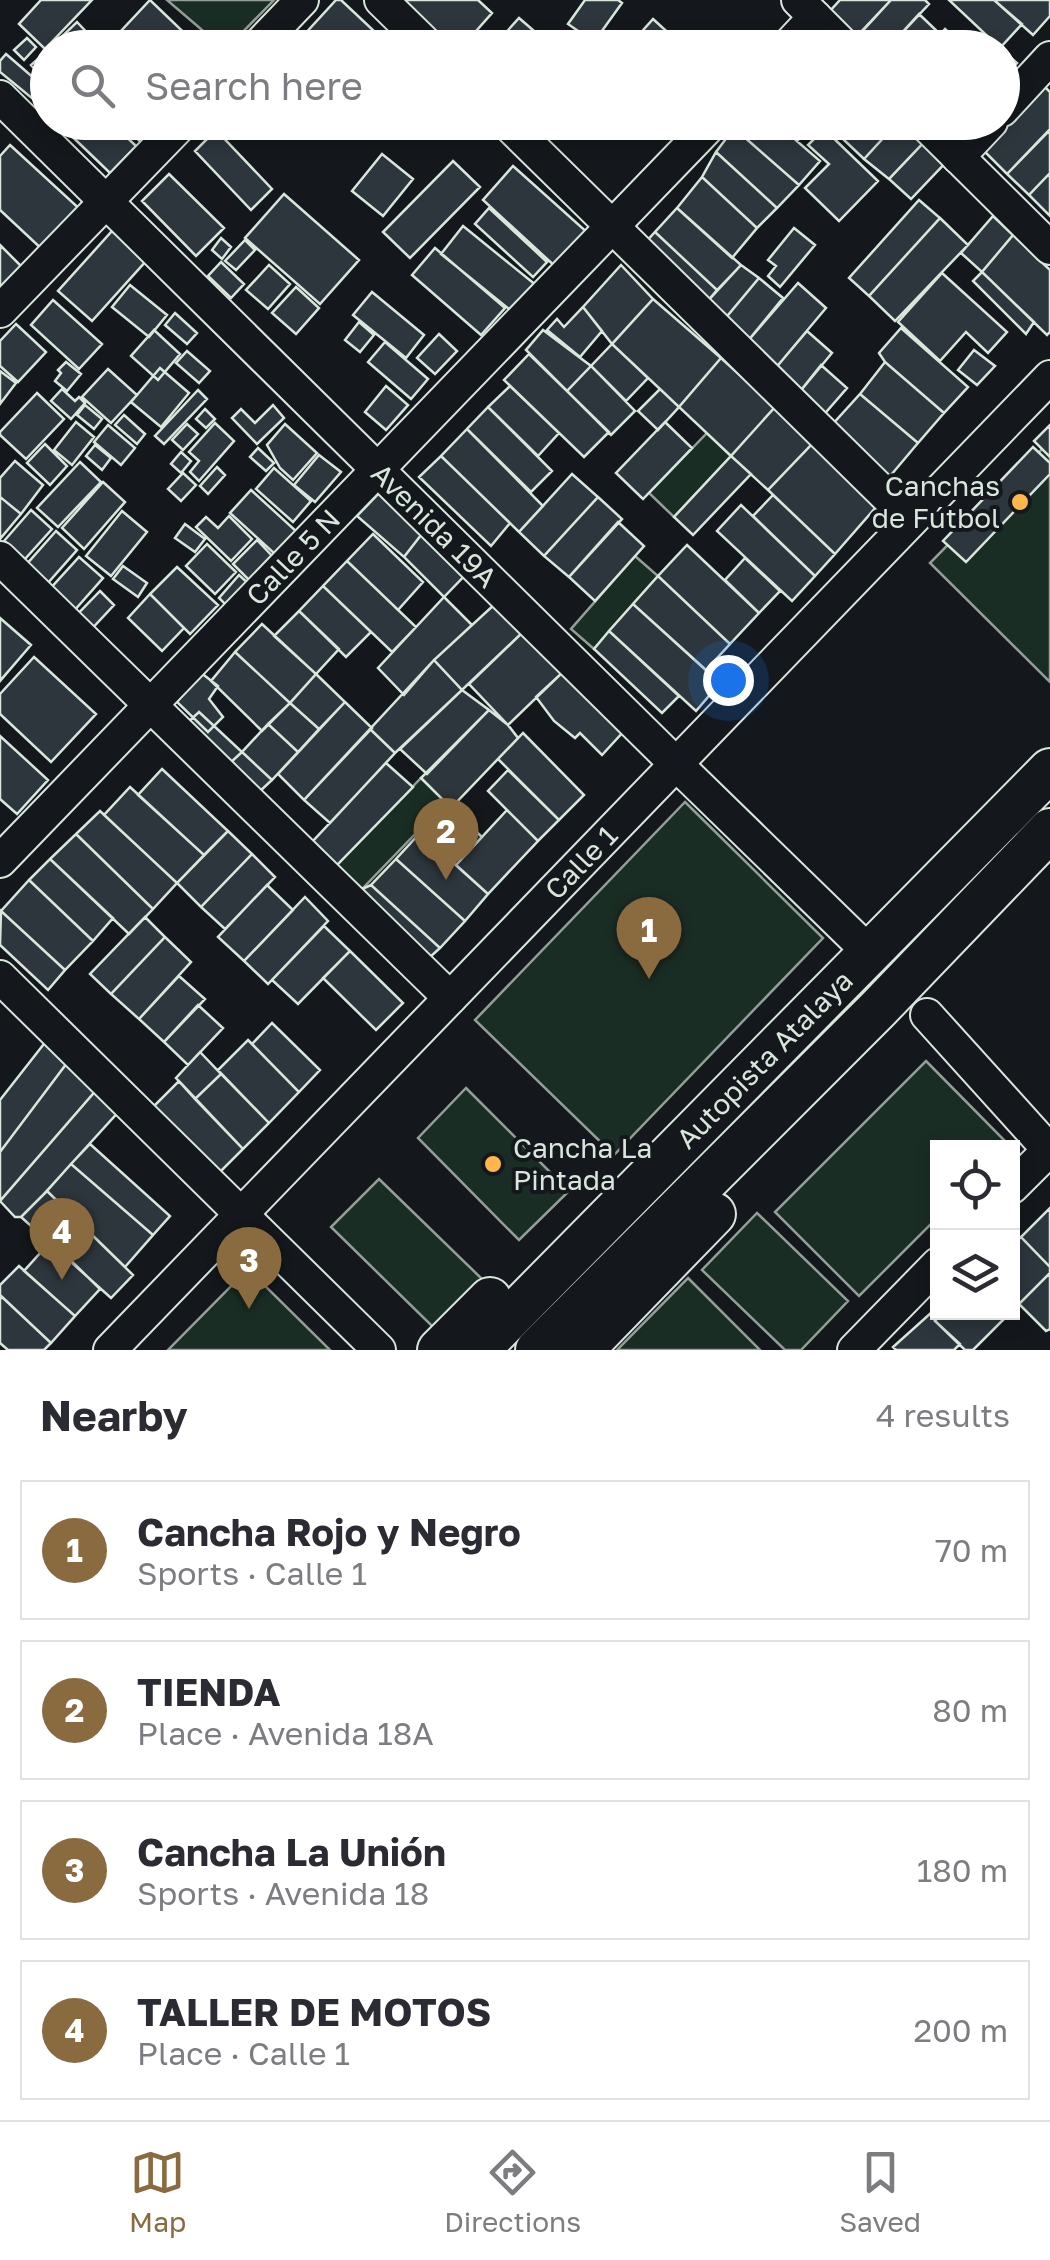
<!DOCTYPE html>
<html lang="en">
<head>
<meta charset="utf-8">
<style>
	:root { --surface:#fff; --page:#f7f7f7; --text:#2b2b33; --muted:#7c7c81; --line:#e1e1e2; --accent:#8a6a3f }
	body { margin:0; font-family:"Golos Text",sans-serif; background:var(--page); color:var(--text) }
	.controls { position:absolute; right:30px; bottom:30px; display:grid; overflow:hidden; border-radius:0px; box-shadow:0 5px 15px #0003 }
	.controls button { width:90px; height:90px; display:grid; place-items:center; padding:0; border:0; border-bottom:2px solid var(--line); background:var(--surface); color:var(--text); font:50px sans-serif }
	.you { position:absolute; left:728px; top:680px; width:35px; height:35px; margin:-25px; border:8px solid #fff; border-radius:50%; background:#1a73e8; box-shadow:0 0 0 15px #1a73e833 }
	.badge { display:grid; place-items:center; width:65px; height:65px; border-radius:50%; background:var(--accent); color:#fff; font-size:32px; font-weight:700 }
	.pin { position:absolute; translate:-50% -82px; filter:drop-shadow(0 2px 5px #0008) }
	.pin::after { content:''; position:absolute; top:52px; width:35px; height:30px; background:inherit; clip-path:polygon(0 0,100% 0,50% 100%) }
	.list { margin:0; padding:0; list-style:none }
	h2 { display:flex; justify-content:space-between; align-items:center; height:130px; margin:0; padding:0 40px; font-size:42px }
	h2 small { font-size:32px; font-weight:400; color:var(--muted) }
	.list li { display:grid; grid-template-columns:65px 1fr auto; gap:30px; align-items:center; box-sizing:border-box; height:140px; margin:0 20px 20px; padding:0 20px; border:2px solid var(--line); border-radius:0px }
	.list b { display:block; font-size:38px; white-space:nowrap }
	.list p { margin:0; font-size:32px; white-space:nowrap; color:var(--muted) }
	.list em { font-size:32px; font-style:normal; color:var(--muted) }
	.icon { flex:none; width:55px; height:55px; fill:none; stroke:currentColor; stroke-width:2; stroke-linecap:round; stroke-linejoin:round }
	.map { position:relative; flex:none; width:1050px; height:1350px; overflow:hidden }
	.search { position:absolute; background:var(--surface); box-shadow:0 5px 15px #0003; left:30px; right:30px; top:30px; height:110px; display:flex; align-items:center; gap:25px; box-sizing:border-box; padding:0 35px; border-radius:55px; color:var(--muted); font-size:38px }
	.sheet { height:770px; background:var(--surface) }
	nav { display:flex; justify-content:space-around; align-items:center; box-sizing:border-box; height:140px; border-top:2px solid var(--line); background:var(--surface); font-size:28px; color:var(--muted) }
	nav a { display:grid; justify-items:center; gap:5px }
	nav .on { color:var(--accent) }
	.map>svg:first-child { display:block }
</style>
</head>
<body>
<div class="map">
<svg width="1050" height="1350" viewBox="0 0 1050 1350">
	<rect width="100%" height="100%" fill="#14181c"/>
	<path fill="#1a2d24" stroke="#939e99" stroke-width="2.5" d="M167,0H274L228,47L223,48Z
		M707,433L731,456L674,517L649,493Z
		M1050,441V682L930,563Z
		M635,556L658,576L594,649L571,629Z
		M421,778L446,802L362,889L337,865Z
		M685,802L823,938L614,1155L475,1020Z
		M926,1061L1010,1146L938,1148L937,1218L859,1296L775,1212Z
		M466,1088L569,1191L519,1240L418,1138Z
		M379,1179L482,1279L433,1327L331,1227Z
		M757,1213L848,1301L801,1350H785L702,1270Z
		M248,1269L330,1350H168Z
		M688,1278L760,1350H617Z"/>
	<path fill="#2c363c" stroke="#d8e6dc" stroke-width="2.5" d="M41,0H92L45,49L19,24Z
		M150,0L200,48H105Z
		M336,0H341L391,47L292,48Z
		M395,0H478L492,13L461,48H447Z
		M585,0H618L622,3L594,42L568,24Z
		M840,0H891L857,36L830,11Z
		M891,0H925L929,4L888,48H847Z
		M949,0H994L1022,24L1000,48Z
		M994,0H1050V16L1033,35Z
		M919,14L940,34L928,48H888Z
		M519,18L541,37L532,48H492Z
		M653,19L685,48H631L629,46Z
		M77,22L93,39L84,48H50Z
		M945,29L965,48H928Z
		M985,34L1000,48H972Z
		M27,38L36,47L24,60L14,50Z
		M48,50V81L47,82L31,65Z
		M1002,50L1017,63L1002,79Z
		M6,54L43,86L33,99L0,72V61Z
		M1039,81L1050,92V129L1007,174L978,145Z
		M57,122H111L136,146L110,173Z
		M120,122H173L148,149Z
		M739,122H775L820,161L799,185L734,128Z
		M775,122H816L797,141Z
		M825,122H898L864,159Z
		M898,122H909L927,139L889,179L864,159Z
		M734,128L799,185L777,208L716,152Z
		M824,129L878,181L839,221L805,188L829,164L808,145Z
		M216,130L272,189L251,210L195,151Z
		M1050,130V173L1029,195L1007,174Z
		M927,139L949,159L911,199L889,179Z
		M10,145L83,212L46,253L0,210V156Z
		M716,152L777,208L757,228L702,177Z
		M382,154L413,179L383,216L352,191Z
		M453,161L480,187L410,258L383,232Z
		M513,166L589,234L558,269L483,200Z
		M1050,173V216L1029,195Z
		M169,174L224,228L196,256L142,201Z
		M702,177L757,228L732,258L677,208Z
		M284,194L359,260L320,304L245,238Z
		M919,200L940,218L869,296L849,278Z
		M489,208L547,262L533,277L475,224Z
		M677,208L741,265L717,290L655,232Z
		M993,216L1013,235L982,272L961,253Z
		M940,218L968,245L895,321L869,296Z
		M463,226L537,286L514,313L441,254Z
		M794,228L815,245L780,287L768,276L776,266L768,260Z
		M112,231L146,261L92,321L58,291Z
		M655,232L717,290L706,303L644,244Z
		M1013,235L1050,270V332L1047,335L982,272Z
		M221,238L231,247L222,259L212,250Z
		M245,240L255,250L236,270L225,261Z
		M0,245L22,267L0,289Z
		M435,248L505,308L481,335L412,275Z
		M221,262L244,284L231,298L208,276Z
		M269,265L290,284L268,309L246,290Z
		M621,265L653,299L612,344L583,307Z
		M741,265L759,278L723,321L706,303Z
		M982,272L1034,322L1026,334L973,281Z
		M942,273L1007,332L988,353L966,332L940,361L898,322Z
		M759,278L783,298L747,342L723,321Z
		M798,283L826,308L774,370L747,342Z
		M130,285L167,315L149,337L112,307Z
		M296,287L319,308L296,334L272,313Z
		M372,292L424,335L406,358L353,315Z
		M653,299L721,358L679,407L612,344Z
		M53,300L102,344L79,369L31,325Z
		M583,307L602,331L580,357L547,330L557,319L564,327Z
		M175,313L197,333L187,344L165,325Z
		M359,322L374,335L360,352L345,340Z
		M16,324L46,352L18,382L0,366V341Z
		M901,328L968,387L944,413L885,362L879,353Z
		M154,330L180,354L158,380L131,356Z
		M543,330L591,366L567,391L526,350Z
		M807,331L832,353L798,394L774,370Z
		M439,334L457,351L435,374L417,358Z
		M385,342L428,379L411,399L368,362Z
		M612,344L648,378L626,401L591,366Z
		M974,350L995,366L977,385L958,370Z
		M187,351L210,371L199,383L176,363Z
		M529,354L609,432L584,457L504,380Z
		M721,358L775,407L731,456L679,407Z
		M66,362L81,374L67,391L55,381L61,373L58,370Z
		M885,362L944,413L918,443L860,394Z
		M821,365L847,388L821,418L798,394Z
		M591,366L635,411L611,435L567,391Z
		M160,368L189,393L161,427L131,402Z
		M108,369L137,395L111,423L82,397Z
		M0,371L16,383L0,404Z
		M386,386L408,405L386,430L365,412Z
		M510,386L559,433L538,456L488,407Z
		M62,389L75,401L79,397L85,403L71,419L51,401Z
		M660,389L679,407L658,430L638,411Z
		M198,390L207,399L164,444L155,436Z
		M37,393L64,419L26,459L0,435V432Z
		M860,394L918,443L886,481L831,426Z
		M85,405L102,419L94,429L77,415Z
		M273,405L284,418L257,444L232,418L241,409L255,423Z
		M488,407L552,471L531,492L467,429Z
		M775,407L812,444L768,490L731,456Z
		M205,409L215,419L206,428L196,419Z
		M124,415L145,434L137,444L115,425Z
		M76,422L94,437L72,465L54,450Z
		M665,422L692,448L643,499L616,473Z
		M215,423L234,441L199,481L190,472L199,461L189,452Z
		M187,424L198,434L183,450L172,440Z
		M285,424L317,453L293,480L280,468L267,445Z
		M108,425L135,448L121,465L94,442Z
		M1050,425V457L1034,441Z
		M467,429L543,506L519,532L441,456Z
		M45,444L67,466L50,485L27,463Z
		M812,444L877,506L835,554L768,490Z
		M95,445L111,458L102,470L86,456Z
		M1033,447L1050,463V474L966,562L943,541Z
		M258,448L274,463L266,471L250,457Z
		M181,452L191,461L181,473L171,464Z
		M319,455L341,472L315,502L294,485Z
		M441,456L510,523L491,546L419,477Z
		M731,456L751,474L693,535L674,517Z
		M15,461L43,485L21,514L0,497V478Z
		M80,462L101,482L58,527L37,508Z
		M217,467L225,475L208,494L200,486Z
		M274,468L311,501L293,522L256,489Z
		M183,473L196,485L181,501L168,489Z
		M572,474L598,497L544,556L519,532Z
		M103,482L125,502L84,549L62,528Z
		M384,488L428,526L404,557L357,516Z
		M251,490L297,532L276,555L230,513Z
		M773,495L835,554L815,576L753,516Z
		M0,497L21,514L0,539Z
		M598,497L622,519L569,577L544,556Z
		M741,505L815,576L792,601L717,531Z
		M31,510L52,529L25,559L4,541Z
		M122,511L147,532L111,576L86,556Z
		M229,516L252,539L231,561L196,527L206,517L218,528Z
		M618,522L644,546L595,601L569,577Z
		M185,524L205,539L195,552L175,538Z
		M428,526L472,568L444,597L404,557Z
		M56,531L77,550L47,584L26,565Z
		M373,534L423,582L398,610L347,561Z
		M257,540L274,558L251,582L233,564Z
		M207,544L236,572L215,594L186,566Z
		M687,545L759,613L730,644L658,576Z
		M79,557L103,578L73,612L49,590Z
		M745,558L780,591L759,613L725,580Z
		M347,561L416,627L392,652L323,586Z
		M123,566L147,583L138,597L113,579Z
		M177,567L218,605L190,634L150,594Z
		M239,575L249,584L228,607L219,598Z
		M658,576L730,644L706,670L633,604Z
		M323,586L371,632L346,657L299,611Z
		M100,591L114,605L86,635L71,621Z
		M150,594L184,628L162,651L128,618Z
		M444,597L472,625L434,660L404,695L378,668Z
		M496,603L524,631L462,690L434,660Z
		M633,604L720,683L696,711L609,631Z
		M299,611L339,649L316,674L274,636Z
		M0,618L31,645L0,681Z
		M262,624L316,674L290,703L235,652Z
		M524,631L563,672L508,725L469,684Z
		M609,631L679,696L662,713L594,649Z
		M235,652L290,703L262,731L211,681Z
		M34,657L96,714L51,762L0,714V694Z
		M434,660L462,690L395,753L370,729Z
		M200,672L218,686L209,699L223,717L208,732L177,702Z
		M563,672L624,731L602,755L580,733L575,738L554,721L536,697Z
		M316,674L345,702L319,729L290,703Z
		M462,690L489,710L427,774L400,749Z
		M345,702L372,728L304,800L278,774Z
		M290,703L319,729L298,752L268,724Z
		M489,710L508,725L518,738L451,808L421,778Z
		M199,712L242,752L229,764L186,724Z
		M268,724L298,752L272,780L242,752Z
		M370,729L395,753L330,823L304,800Z
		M523,733L584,795L559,820L498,759Z
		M0,736L48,780L17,814L0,799Z
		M242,752L272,780L258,793L229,764Z
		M386,763L413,787L337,865L313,841Z
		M162,769L228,831L204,855L138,795Z
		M508,770L559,820L538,841L488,791Z
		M130,787L204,855L177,883L104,815Z
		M451,808L482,837L456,865L424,837Z
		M507,810L538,841L488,894L456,865Z
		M100,811L177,883L153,909L76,834Z
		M228,831L252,854L201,907L177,883Z
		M420,833L488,894L465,921L396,859Z
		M76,834L153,909L129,934L50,859Z
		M252,854L275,877L225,929L201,907Z
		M50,859L113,918L93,941L29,880Z
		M396,859L465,921L440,948L371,885Z
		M29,880L93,941L65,970L1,911Z
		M267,885L293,910L244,961L218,937Z
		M371,885L440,948L429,958L362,889Z
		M305,897L328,921L268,984L244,961Z
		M1,911L65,970L48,990L0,945Z
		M145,917L165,937L111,994L90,974Z
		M324,926L350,951L298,1004L272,980Z
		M165,937L191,962L139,1019L111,994Z
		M350,951L403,1003L376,1030L323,978Z
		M179,976L205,999L164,1042L139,1019Z
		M198,1005L223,1028L188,1065L164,1042Z
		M272,1023L320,1070L299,1092L252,1044Z
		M47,1040L70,1059L0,1152V1100Z
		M248,1040L299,1092L269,1123L218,1070Z
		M200,1052L221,1074L195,1099L176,1078Z
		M70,1059L98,1088L0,1201V1152Z
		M221,1074L269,1123L243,1149L195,1099Z
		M179,1081L243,1149L219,1173L154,1106Z
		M98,1088L121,1109L42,1196L21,1217H15L0,1201Z
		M90,1144L170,1216L153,1235L71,1164Z
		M71,1164L153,1235L125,1267L47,1191Z
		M47,1191L133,1275L111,1298L21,1217Z
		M1050,1208V1267L1021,1237Z
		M1021,1237L1050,1267V1273L1012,1311V1245Z
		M51,1241L100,1289L75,1316L24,1271Z
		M19,1266L75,1316L51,1343L0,1295V1285Z
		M1050,1273V1329L1046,1331L1019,1304Z
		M2,1297L51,1343L44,1350H8L0,1343V1299Z
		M932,1312L935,1321L960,1344L954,1350H896L893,1347Z
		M943,1312H1011L973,1350H965L935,1321Z"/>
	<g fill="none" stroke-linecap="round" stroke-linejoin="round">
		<g stroke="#d8e6dc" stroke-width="36">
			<g id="minor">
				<path d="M381,0L430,48"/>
				<path d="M798,0L846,48"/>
				<path d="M256,48L302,0"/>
				<path d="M786,48L815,17"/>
				<path id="s1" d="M0,97L676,764L870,953"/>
				<path d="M1002,110L1050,58"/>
				<path d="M506,122L911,520"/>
				<path d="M923,122L1050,248"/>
				<path d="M958,157L991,122"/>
				<path d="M0,311L183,122"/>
				<path d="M0,558L450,998"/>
				<path id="s2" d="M0,861L713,122"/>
				<path d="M0,977L379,1350"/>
				<path d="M927,1015L1050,1151"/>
				<path d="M1012,1187L1050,1149"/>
				<path id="s3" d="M110,1350L1050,377"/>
				<path d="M854,1350L938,1264"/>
			</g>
		</g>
		<g stroke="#d8e6dc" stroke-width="46">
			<g id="major">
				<path d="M439,1350L490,1299"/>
				<path id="s4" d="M478,1350L1050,770"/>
				<path d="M537,1350L877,1010L1050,830"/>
				<path d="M582,1350L714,1214"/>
			</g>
		</g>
		<use href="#minor" stroke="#14181c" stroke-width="32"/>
		<use href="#major" stroke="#14181c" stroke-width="42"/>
	</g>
	<g fill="#ffb74d" stroke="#14181c" stroke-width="4">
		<circle cx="1020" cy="502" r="10"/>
		<circle cx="493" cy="1164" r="10"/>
	</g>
	<g text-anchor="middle" stroke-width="8" stroke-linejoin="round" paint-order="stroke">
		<g font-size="28" fill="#d8e6dc" stroke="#14181c" text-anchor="end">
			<text x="1000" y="496">Canchas<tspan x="1000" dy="32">de Fútbol</tspan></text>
			<text x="513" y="1158" text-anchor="start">Cancha La<tspan x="513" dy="32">Pintada</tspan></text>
		</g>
		<g font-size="28" fill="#d8e6dc" stroke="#14181c">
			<text dy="10" stroke="none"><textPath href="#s1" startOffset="610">Avenida 19A</textPath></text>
			<text dy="10" stroke="none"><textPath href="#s2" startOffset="422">Calle 5 N</textPath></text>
			<text dy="10" stroke="none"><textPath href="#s3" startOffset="678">Calle 1</textPath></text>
			<text dy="10" stroke="none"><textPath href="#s4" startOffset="408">Autopista Atalaya</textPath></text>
		</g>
	</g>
</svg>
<div class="controls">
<button><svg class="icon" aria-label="locate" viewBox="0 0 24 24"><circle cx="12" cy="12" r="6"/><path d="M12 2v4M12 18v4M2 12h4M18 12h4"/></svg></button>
<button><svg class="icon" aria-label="layers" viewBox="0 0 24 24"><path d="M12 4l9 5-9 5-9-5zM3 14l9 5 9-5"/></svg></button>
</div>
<div class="you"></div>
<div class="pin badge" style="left:649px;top:979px">1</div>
<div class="pin badge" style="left:446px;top:880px">2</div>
<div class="pin badge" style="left:249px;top:1309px">3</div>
<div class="pin badge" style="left:62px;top:1280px">4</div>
<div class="search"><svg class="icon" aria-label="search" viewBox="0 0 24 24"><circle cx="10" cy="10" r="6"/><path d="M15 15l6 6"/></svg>Search here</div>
</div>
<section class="sheet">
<h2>Nearby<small>4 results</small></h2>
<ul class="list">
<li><span class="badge">1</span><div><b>Cancha Rojo y Negro</b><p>Sports · Calle 1</p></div><em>70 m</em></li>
<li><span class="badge">2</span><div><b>TIENDA</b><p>Place · Avenida 18A</p></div><em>80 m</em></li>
<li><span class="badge">3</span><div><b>Cancha La Unión</b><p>Sports · Avenida 18</p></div><em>180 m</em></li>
<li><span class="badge">4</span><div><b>TALLER DE MOTOS</b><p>Place · Calle 1</p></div><em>200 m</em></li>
</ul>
</section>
<nav>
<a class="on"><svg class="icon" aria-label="map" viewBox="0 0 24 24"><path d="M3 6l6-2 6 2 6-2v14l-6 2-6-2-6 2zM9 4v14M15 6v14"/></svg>Map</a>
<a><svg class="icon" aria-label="directions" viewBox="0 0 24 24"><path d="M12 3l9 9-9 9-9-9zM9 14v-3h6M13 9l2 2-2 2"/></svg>Directions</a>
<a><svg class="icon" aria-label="saved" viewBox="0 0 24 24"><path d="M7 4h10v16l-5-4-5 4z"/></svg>Saved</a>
</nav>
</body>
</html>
